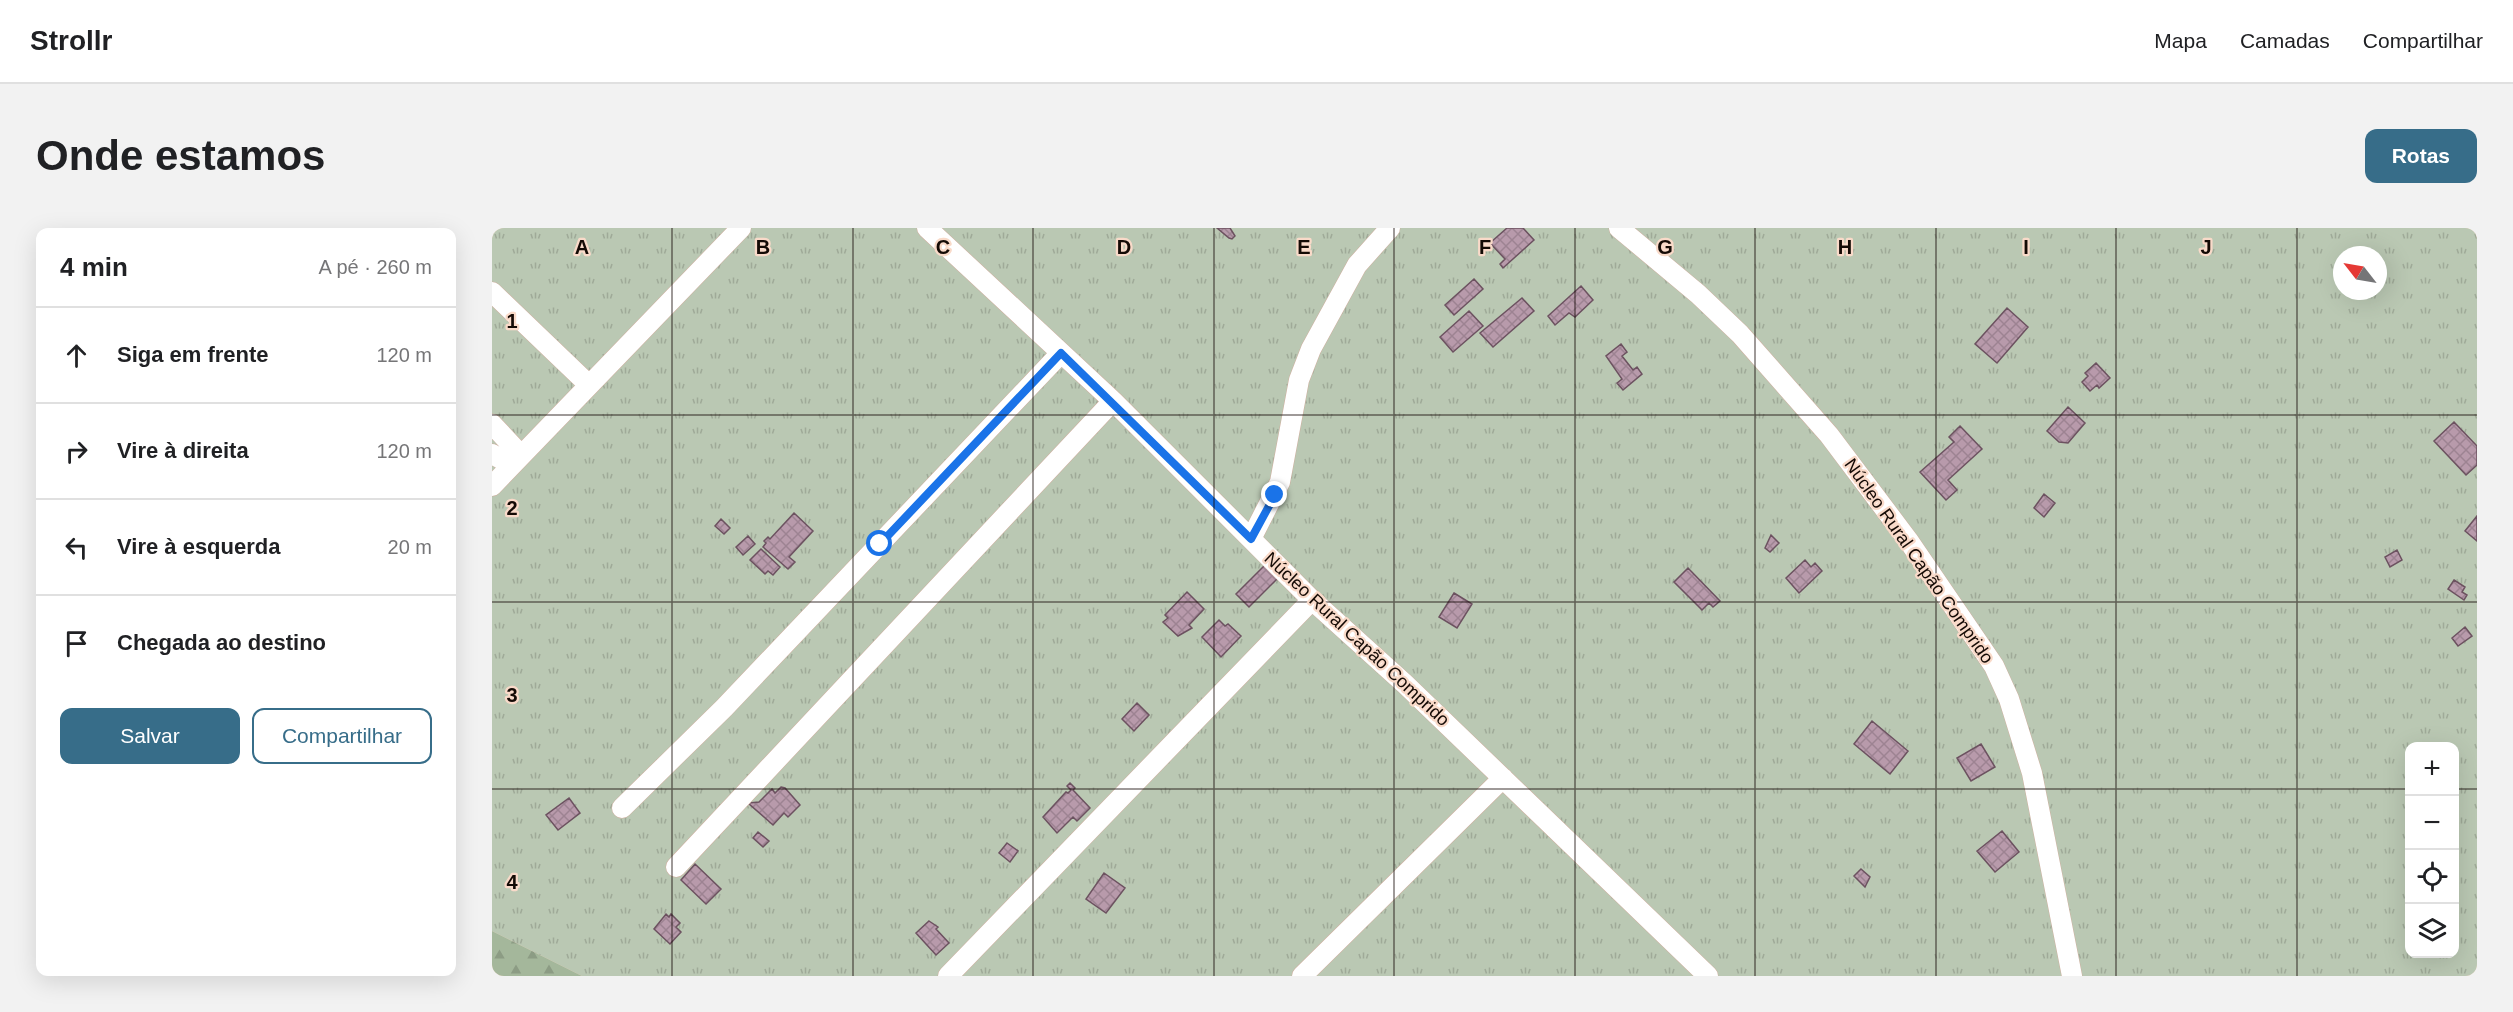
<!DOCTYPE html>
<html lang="pt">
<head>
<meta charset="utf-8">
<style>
	:root { --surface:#fff; --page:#f2f2f2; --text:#202124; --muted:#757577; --line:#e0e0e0; --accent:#376d89 }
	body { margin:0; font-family:Helvetica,sans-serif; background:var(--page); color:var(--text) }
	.controls { position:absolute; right:18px; bottom:18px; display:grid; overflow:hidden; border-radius:12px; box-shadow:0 6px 24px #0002 }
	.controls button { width:54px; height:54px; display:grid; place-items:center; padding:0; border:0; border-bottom:2px solid var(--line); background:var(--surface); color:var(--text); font:30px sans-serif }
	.compass { position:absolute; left:1841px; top:18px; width:54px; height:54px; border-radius:50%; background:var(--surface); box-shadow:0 6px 24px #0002; rotate:301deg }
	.stop { position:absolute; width:18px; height:18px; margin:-14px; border:4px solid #1a73e8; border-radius:50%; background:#fff }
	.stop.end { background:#1a73e8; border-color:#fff; box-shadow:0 2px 6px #0008 }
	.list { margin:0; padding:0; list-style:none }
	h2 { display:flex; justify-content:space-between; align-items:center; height:78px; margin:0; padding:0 24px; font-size:26px }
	h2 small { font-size:20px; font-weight:400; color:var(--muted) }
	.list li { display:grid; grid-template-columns:39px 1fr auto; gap:18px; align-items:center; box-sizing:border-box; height:96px; padding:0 24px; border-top:2px solid var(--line) }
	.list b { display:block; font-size:22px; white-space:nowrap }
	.list em { font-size:20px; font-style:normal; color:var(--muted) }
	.actions { display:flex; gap:12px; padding:18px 24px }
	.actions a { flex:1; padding:14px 0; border:2px solid var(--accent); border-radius:12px; text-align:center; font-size:21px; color:var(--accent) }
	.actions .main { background:var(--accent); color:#fff }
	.icon { flex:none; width:33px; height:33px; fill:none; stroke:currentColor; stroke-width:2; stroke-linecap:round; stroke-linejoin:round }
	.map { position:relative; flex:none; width:1985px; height:748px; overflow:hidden; border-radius:12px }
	header { display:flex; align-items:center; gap:36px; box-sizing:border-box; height:84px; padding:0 30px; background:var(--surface); border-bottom:2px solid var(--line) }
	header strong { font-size:28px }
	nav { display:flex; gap:33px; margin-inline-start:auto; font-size:21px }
	.intro { display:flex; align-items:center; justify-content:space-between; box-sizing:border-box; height:144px; padding:0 36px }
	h1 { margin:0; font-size:42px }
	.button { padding:15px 27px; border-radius:12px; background:var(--accent); color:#fff; font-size:21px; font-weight:700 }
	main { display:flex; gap:36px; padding:0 36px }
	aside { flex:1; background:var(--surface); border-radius:12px; box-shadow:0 6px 24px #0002 }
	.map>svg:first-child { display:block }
</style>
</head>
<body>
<header>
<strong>Strollr</strong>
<nav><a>Mapa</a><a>Camadas</a><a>Compartilhar</a></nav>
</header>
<div class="intro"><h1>Onde estamos</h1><a class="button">Rotas</a></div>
<main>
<aside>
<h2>4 min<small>A pé · 260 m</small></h2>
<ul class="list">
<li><svg class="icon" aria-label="ahead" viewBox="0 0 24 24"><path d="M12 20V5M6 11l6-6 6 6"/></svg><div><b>Siga em frente</b></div><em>120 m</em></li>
<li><svg class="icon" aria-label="right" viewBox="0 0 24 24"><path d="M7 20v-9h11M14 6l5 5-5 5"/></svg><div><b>Vire à direita</b></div><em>120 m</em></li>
<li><svg class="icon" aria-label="left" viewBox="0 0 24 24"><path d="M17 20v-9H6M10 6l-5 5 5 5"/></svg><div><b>Vire à esquerda</b></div><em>20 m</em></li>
<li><svg class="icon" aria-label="arrive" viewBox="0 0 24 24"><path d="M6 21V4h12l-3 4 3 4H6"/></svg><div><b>Chegada ao destino</b></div></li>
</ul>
<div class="actions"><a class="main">Salvar</a><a>Compartilhar</a></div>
</aside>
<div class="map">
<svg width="1985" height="748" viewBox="0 0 1985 748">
	<defs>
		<pattern id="grass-tufts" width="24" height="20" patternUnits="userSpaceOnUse" patternTransform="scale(1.5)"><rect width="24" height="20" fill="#bac8b3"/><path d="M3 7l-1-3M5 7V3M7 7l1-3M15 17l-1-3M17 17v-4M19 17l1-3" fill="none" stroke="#9faa98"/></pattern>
		<pattern id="forest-firs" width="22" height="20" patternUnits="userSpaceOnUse" patternTransform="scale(1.5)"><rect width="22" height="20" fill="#a4b79b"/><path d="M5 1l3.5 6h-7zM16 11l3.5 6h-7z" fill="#8c9c84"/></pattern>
		<pattern id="building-cross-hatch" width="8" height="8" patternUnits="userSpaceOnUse" patternTransform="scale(1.5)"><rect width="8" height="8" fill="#b89aab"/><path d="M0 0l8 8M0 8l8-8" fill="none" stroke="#9d8392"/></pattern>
	</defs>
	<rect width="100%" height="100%" fill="#f9dac9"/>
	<path fill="url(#grass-tufts)" fill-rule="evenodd" d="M0,0H1985V748H90L0,703ZM1850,27H1886V63H1850ZM1918,518H1962V726H1918Z"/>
	<path fill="url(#forest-firs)" d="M0,703L90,748H0Z"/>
	<path fill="url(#building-cross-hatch)" stroke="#6c5260" stroke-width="1.5" d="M725,0H738L743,8L740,11L737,10Z
		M1015,0H1031L1042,12L1011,40L1008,36L1013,31L998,15Z
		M982,51L991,61L962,87L953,77Z
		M1089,58L1101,72L1083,89L1077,85L1063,97L1056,88Z
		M1030,70L1042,83L1001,119L988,105Z
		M1515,80L1536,99L1505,135L1483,116Z
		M977,83L991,98L961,124L948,109Z
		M1129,116L1135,124L1130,128L1141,142L1145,139L1150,146L1131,162L1125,155L1130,151L1114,128Z
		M1604,135L1618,150L1607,160L1605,157L1598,163L1590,154L1596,148L1593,145Z
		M1576,179L1593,195L1576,215L1567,214L1555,203Z
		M1962,194L1985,218V237L1974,247L1942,213Z
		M1468,198L1490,221L1456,252L1465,262L1454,272L1428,244L1462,214L1457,209Z
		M1552,266L1563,275L1552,289L1542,280Z
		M302,285L321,303L297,329L303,334L296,341L271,319L274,315L272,313L276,309L278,311Z
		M1985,288V313L1973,303Z
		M229,291L238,300L232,306L223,298Z
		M1279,307L1287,315L1278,324L1273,320Z
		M256,308L263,316L251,327L244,319Z
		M269,321L288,339L281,347L276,343L273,346L258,332Z
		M1905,322L1910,332L1898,339L1893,329Z
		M1313,332L1319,339L1323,335L1330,343L1307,365L1294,350Z
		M773,337L786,350L757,379L744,366Z
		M1196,340L1228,373L1221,379L1217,375L1210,382L1182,354Z
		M1962,352L1973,359L1970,364L1975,367L1972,372L1956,361Z
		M695,364L712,381L697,397L700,400L686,408L671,394L676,390L673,387Z
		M962,365L980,376L965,400L947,389Z
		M727,392L733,398L736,396L749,408L729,429L710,409Z
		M1973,399L1980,408L1966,418L1960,410Z
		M645,475L657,487L642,503L630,491Z
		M1380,493L1416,523L1398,546L1362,516Z
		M1489,516L1503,539L1479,553L1465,530Z
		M578,555L583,560L581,562L598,580L585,593L581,589L565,605L551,589L574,564L576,565L579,562L575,558Z
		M289,559L293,560L308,577L296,589L292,585L281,597L256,575L267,574L280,561L283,565Z
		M77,570L88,585L66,602L54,587Z
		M1510,603L1527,624L1503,644L1485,623Z
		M266,604L277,613L271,619L261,610Z
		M515,615L526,623L518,634L507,625Z
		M203,636L229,661L214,676L189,652Z
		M1369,641L1378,649L1373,659L1362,648Z
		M612,645L633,660L614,685L594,671Z
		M174,686L177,689L179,686L188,695L184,699L189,704L178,716L162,701Z
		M437,693L446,699L444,701L457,715L444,727L424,705Z"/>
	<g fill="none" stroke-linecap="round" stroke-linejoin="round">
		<g stroke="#ceb0a0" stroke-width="21">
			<path id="minor" d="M435,0L621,173L820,372L913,456L1216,748
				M1127,0L1206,66L1248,106L1337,207L1416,312L1502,438L1517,471L1540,545L1580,748
				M0,64L97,157
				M0,196L29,227
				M0,226L20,237
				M0,258L249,0
				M759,311L788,254L807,152L819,121L865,37L898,0
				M130,580L232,480L569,125
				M184,639L621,173
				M456,748L820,372
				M810,748L1011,550"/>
		</g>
		<use href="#minor" stroke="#fff" stroke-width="20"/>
	</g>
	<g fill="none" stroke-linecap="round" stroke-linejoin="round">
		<path stroke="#1a73e8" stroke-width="8" d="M388,316L569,125L759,311L783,267"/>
	</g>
	<path fill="none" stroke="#140a05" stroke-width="1.5" stroke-opacity="0.55" d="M180,0V748M361,0V748M541,0V748M722,0V748M902,0V748M1083,0V748M1263,0V748M1444,0V748M1624,0V748M1805,0V748M0,187H1985M0,374H1985M0,561H1918M1962,561H1985"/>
	<g text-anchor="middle" stroke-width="4.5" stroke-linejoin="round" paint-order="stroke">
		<g font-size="18" fill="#140a05" stroke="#f9dac9">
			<text transform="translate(1427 333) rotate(55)" y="6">Núcleo Rural Capão Comprido</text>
			<text transform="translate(865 411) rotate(43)" y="6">Núcleo Rural Capão Comprido</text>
		</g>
	</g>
	<g font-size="20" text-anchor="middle" font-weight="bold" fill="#140a05" stroke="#f9dac9" stroke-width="4.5" stroke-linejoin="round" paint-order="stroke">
		<text x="90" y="26">A</text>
		<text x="271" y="26">B</text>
		<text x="451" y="26">C</text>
		<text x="632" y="26">D</text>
		<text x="812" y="26">E</text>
		<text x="993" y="26">F</text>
		<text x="1173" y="26">G</text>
		<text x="1353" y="26">H</text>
		<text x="1534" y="26">I</text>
		<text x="1714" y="26">J</text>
		<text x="20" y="100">1</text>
		<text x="20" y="287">2</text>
		<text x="20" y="474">3</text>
		<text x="20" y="661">4</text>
	</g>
</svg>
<div class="controls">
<button>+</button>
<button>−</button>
<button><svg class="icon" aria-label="locate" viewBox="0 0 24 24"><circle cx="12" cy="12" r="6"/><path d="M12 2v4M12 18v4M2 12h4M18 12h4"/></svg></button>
<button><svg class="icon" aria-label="layers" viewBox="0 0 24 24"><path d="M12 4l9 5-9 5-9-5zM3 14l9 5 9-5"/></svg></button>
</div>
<svg class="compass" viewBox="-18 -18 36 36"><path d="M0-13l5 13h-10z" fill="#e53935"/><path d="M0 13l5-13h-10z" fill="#757577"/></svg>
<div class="stop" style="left:388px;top:316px"></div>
<div class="stop end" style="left:783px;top:267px"></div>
</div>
</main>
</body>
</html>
